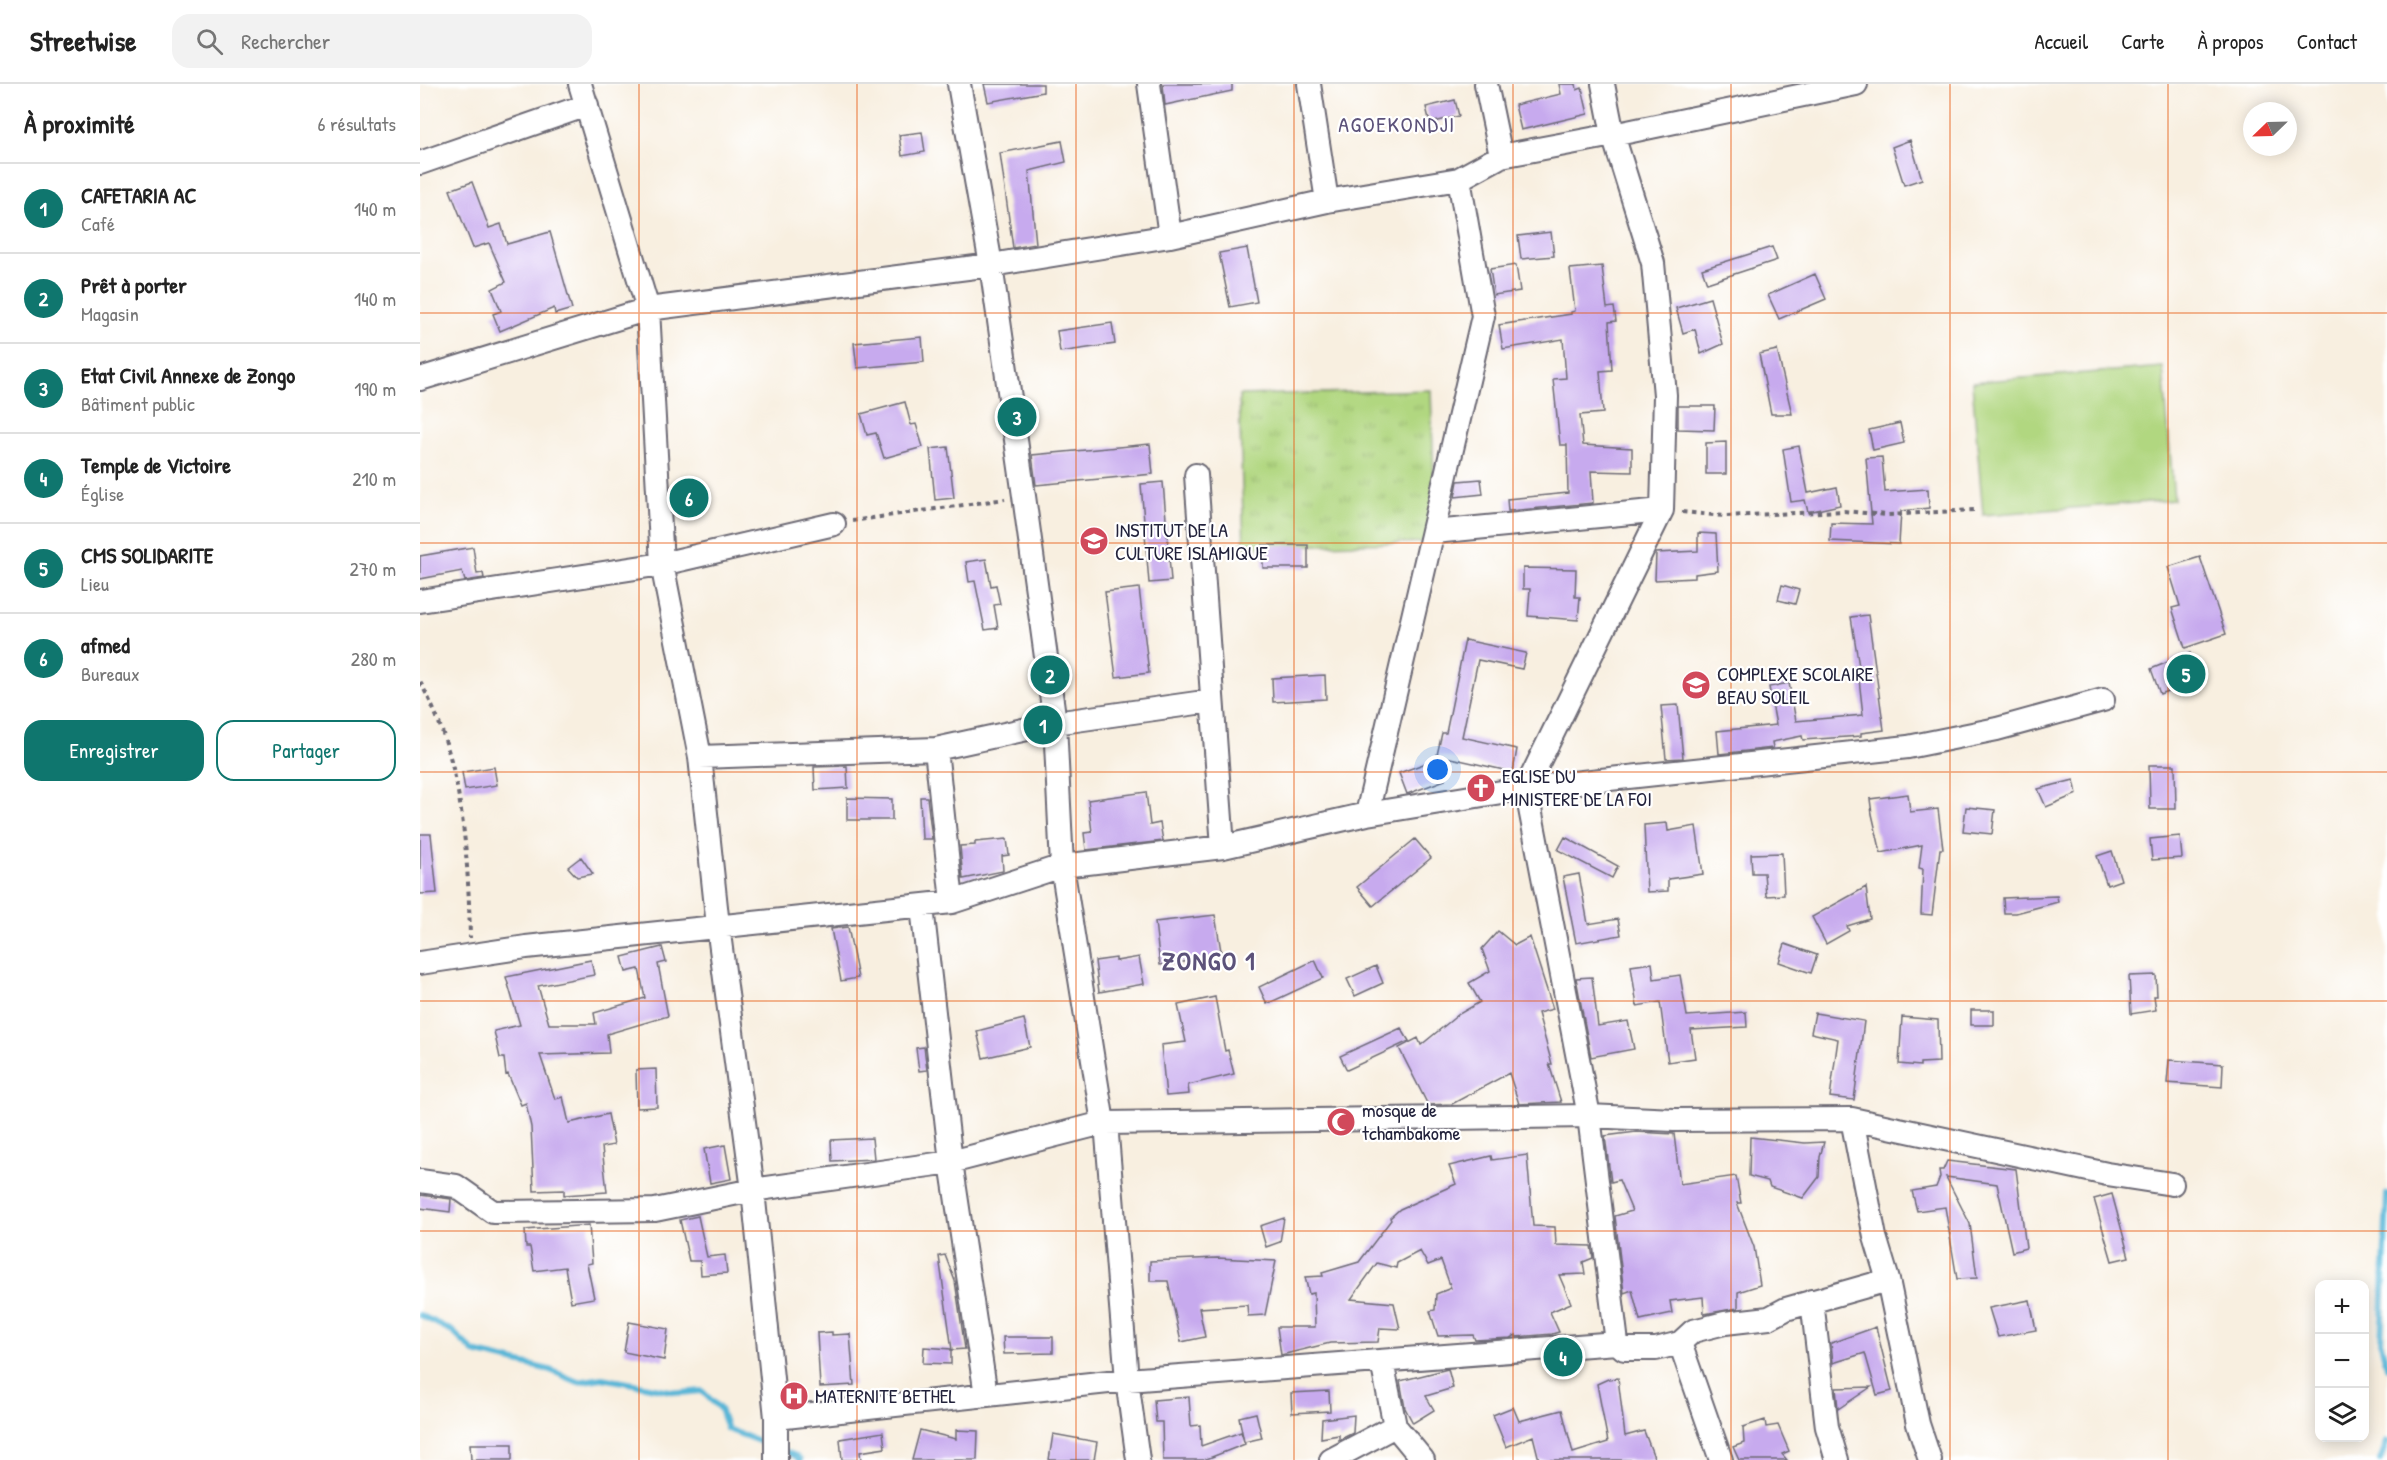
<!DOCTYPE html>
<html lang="fr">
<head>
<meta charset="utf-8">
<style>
	:root { --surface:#fff; --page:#f2f2f2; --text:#222; --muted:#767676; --line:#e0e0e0; --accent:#0f766e }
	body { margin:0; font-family:"Patrick Hand",sans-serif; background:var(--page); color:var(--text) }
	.controls { position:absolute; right:18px; bottom:18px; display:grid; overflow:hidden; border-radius:12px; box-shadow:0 3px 15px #0003 }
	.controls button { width:54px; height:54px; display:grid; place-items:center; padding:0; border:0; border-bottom:2px solid var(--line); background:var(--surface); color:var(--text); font:30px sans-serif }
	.compass { position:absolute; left:1823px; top:18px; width:54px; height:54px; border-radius:50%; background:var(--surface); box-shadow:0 3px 15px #0003; rotate:247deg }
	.you { position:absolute; left:1018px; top:686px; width:21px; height:21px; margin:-15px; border:4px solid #fff; border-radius:50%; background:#1a73e8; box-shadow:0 0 0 9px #1a73e833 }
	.badge { display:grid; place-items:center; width:39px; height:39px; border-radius:50%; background:var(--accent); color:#fff; font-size:20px; font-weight:700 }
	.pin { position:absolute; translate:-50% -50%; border:3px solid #fff; box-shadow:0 2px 6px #0006 }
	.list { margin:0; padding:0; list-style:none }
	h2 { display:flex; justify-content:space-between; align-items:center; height:78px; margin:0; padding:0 24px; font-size:26px }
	h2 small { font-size:20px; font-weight:400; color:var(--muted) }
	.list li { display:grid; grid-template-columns:39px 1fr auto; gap:18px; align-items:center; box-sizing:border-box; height:90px; padding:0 24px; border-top:2px solid var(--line) }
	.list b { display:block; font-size:22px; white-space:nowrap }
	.list p { margin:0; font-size:20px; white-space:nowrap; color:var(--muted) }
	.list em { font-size:20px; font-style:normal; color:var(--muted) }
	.actions { display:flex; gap:12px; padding:18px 24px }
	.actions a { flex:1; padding:14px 0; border:2px solid var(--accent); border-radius:18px; text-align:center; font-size:21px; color:var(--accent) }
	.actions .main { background:var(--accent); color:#fff }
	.icon { flex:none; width:33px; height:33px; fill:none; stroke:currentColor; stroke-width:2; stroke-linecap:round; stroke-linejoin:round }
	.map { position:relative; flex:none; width:1967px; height:1376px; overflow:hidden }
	header { display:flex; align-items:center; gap:36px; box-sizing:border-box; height:84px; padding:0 30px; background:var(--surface); border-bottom:2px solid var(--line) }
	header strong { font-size:28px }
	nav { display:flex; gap:33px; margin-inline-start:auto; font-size:21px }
	.search { width:420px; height:54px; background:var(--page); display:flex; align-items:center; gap:15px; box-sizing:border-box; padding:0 21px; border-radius:18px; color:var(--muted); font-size:22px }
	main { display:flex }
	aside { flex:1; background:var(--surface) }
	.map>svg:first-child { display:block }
</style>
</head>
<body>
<header>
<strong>Streetwise</strong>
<div class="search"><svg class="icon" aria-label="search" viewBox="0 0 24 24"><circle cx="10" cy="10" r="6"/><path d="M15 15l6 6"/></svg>Rechercher</div>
<nav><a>Accueil</a><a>Carte</a><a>À propos</a><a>Contact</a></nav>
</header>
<main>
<aside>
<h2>À proximité<small>6 résultats</small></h2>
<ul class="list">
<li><span class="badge">1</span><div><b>CAFETARIA AC</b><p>Café</p></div><em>140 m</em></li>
<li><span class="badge">2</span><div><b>Prêt à porter</b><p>Magasin</p></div><em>140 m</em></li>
<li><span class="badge">3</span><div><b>Etat Civil Annexe de Zongo</b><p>Bâtiment public</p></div><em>190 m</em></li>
<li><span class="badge">4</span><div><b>Temple de Victoire</b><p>Église</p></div><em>210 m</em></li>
<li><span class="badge">5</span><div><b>CMS SOLIDARITE</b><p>Lieu</p></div><em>270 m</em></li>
<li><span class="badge">6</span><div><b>afmed</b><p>Bureaux</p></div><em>280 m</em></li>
</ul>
<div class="actions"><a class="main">Enregistrer</a><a>Partager</a></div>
</aside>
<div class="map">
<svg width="1967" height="1376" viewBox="0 0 1967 1376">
	<defs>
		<pattern id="park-tufts" width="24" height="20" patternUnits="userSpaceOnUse" patternTransform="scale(1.5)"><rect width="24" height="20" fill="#b1d780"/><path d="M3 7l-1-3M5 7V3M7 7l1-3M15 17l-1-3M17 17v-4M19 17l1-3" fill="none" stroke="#98b870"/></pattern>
	</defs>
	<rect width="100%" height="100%" fill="#fff"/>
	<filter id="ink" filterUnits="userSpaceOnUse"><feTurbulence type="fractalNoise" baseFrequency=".0167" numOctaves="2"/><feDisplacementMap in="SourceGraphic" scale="12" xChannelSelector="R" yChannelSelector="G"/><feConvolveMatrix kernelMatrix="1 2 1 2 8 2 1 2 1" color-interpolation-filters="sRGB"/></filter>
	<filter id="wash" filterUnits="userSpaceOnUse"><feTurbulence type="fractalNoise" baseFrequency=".008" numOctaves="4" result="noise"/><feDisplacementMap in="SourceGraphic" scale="24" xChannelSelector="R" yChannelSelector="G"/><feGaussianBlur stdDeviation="1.35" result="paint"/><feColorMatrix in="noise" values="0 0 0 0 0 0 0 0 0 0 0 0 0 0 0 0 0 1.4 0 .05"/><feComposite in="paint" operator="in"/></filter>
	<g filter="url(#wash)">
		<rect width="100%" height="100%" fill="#f8efe0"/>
		<path fill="#b1d780" stroke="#6a7c5e" stroke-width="1.5" d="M1743,283L1754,416L1563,431L1552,298Z"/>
		<path fill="url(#park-tufts)" stroke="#6a7c5e" stroke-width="1.5" d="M1011,306L1016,458L824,463L819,311Z"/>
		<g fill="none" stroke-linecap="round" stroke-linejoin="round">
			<path stroke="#59b6d7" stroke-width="6" d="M1967,1110L1961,1260L1967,1283
				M0,1231L32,1247L54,1268L130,1286L158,1298L182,1294L261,1309L282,1307L300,1325L307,1345L352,1362
				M361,1366L376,1372L380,1376
				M1960,1376L1967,1358"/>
		</g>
		<g id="blocks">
			<path fill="#c7aaee" d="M564,0H623V8L568,18Z
				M743,0H812V7L745,21Z
				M1139,0H1156L1157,6L1162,4L1168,30L1101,46L1095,21L1141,10Z
				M1035,16L1039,32L1010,39L1006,23Z
				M502,48L505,68L482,72L479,51Z
				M1490,56L1502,95L1484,101L1472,63Z
				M642,57L646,78L609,87L616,160L593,164L580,69Z
				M52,98L69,144L81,140L87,160L130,148L152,225L135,230L134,224L80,247L73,230L81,227L72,205L86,198L69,159L53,164L30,106Z
				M1131,148L1134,172L1101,175L1098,152Z
				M1352,163L1357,176L1287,199L1282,185Z
				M827,164L837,218L810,223L799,169Z
				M1096,181L1100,207L1074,211L1070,185Z
				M1182,182L1187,224L1194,223L1196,237L1189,238L1192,286L1180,287L1183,329L1160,331L1163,361L1212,364V388L1171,387L1173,419L1088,427L1087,415L1148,409L1147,361H1140L1133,295L1146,294L1143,255L1083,265L1079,241L1151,230V228L1155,227L1150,185Z
				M1395,190L1406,215L1359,235L1348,211Z
				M1290,214L1303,260L1281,270L1275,245L1263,249L1256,224Z
				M692,239L695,260L640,268L637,247Z
				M502,253L504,278L437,284L434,259Z
				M1357,266L1372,330H1351L1339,270Z
				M485,318L491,341L496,340L503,363L464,374L456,349L447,351L441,330Z
				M1258,322H1295L1294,346L1258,345Z
				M1480,339L1484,359L1453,366L1449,346Z
				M1306,358V390H1286V359Z
				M730,360L733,390L616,401L612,371Z
				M1379,362L1388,409L1417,403L1420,421L1388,428L1385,416L1371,418L1363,365Z
				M528,363L534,414L515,416L510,365Z
				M1462,373L1465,408L1508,405L1509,424L1481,427L1479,460L1410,457L1411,439L1452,440L1446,374Z
				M1061,395L1063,410L1035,413L1038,397Z
				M743,398L751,497L729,499L721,400Z
				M1278,449L1296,450L1298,487L1275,490V494L1235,496L1236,469L1278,467Z
				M843,461H888V484H843Z
				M53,463L57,490L63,489L64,494L45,497L42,487L0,495V472Z
				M1780,473L1806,550L1765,564L1752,524L1760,522L1748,483Z
				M566,475L571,502L576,501L580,520L574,521L578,544L565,546L555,497L549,498L546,478Z
				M1103,484L1156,485L1155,513H1160L1158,536L1108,532L1110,505H1103Z
				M1362,501L1379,506L1375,520L1358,516Z
				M719,504L729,589L696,593L685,508Z
				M1448,531L1464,646L1441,649V652L1383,656L1382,652L1352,658L1353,664L1299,670L1297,647L1356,641L1349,603L1369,599L1376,637L1443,631L1439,595H1441L1431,533Z
				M1045,556L1106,569L1102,585L1058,576L1042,653L1097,665L1093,688L1017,671L1022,649H1026Z
				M1770,569L1782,604L1763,611L1760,602L1740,610L1731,585Z
				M905,591L906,615L853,618L852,594Z
				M1258,621L1263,674L1246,675L1241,622Z
				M1017,675L1025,696L987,710L979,689Z
				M1729,681H1755L1756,725H1730Z
				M427,682L428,704L395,706L394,683Z
				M74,683L77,701L45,706L42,688Z
				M1654,696L1657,710L1626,723L1618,705Z
				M726,708L730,741L740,739L743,757L666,766L664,749L672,748L668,716Z
				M1488,710L1490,728L1518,725L1523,765H1520L1512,831L1501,830L1503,785L1499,784L1502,761L1461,769L1452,730L1450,715Z
				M500,713H507L512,755H502Z
				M427,714L472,715V736H427Z
				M1546,723L1575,726L1572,750L1543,747Z
				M1247,739L1248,747L1276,742L1283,790L1248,795V807L1227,808L1224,741Z
				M0,750H11L17,809L0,810Z
				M1760,752L1762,774L1732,776L1730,755Z
				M1145,753L1198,782L1192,794L1138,766Z
				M587,755L589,771L582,772L583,787L543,795L540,762L555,761V758Z
				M995,755L1011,774L953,822L937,803Z
				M1692,767L1701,796L1687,801L1677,772Z
				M1362,769L1364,811L1346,812L1344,789H1332L1331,770Z
				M161,773L173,790L157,793L148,783Z
				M1159,790L1168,840L1198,835L1201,851L1156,859L1143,793Z
				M1446,803L1450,835L1427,842L1429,847L1406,860L1392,833Z
				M1637,812L1638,818L1596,829H1584L1583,814Z
				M795,831L802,873L740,881L735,838Z
				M428,843L438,894L421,897L411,845Z
				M1078,847L1095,861L1110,853L1133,925L1118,929L1132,980H1129L1141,1018L1099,1020L1089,989L1032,1020L1008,1021L979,964L998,954L1001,961L1039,930L1060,918L1049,899L1070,887L1062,865Z
				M1365,860L1397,871L1391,889L1359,878Z
				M242,863L246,878L238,880L248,932L187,950L189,969L120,971L135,1015L143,1013L149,1039L188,1030L194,1061L182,1063L187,1108L144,1111V1106L114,1107L111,1043L106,1019L101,1021L88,990L86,991L84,974H80L74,947L100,941L86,893L171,876L174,891L118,902L129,940H176L174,929L225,914L219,885L206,888L202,873Z
				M719,873L724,900L679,908L675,877L696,874V877Z
				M895,876L903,894L847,920L839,903Z
				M1232,879L1234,895L1260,891L1267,932L1326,928L1327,943L1271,946L1275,974L1248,978L1240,918L1217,922L1211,882Z
				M956,882L963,899L935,912L927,895Z
				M1736,891L1737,912H1734L1736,926L1711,930L1709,892Z
				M1172,893L1178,942L1208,937L1214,965L1171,973L1156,894Z
				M795,913L805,967L808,966L814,990L768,1001L769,1010L746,1012L741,961L766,958L758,921Z
				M1551,926H1574V941H1551Z
				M1395,929L1444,937L1434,1016L1410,1013L1418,955L1391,949Z
				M1482,933L1518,936L1519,978L1500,979V982L1479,980Z
				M604,935L610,963L563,974L557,947Z
				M981,944L989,957L927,986L920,972Z
				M504,963L507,986L499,987L496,964Z
				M1749,976L1803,980L1802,1003L1747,999Z
				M236,985L237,1023L217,1024L216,986Z
				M1216,1048L1254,1050L1260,1100L1316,1092L1321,1119H1317L1334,1163L1340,1201L1318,1208V1224L1284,1230L1283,1213L1250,1217L1252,1229L1220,1236L1212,1206L1204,1209L1195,1132L1212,1127L1199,1096L1191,1098L1185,1052Z
				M1330,1053L1385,1059L1404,1058L1400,1073L1399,1093L1383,1114L1350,1103L1348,1097L1329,1092Z
				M452,1054L454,1075L412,1077L411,1056Z
				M305,1061L311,1095L290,1099L284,1065Z
				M1107,1071L1113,1142L1135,1143L1136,1161L1171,1162L1173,1174L1163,1178L1165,1190L1139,1191L1151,1219L1130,1228L1139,1248L1132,1250L1096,1253V1251L1090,1254L1055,1256L1053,1251L1018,1252L1010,1227L1015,1226L1016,1210L1031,1204L1021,1176L1008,1181L1000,1167L977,1179L976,1184L957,1179L931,1215L974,1219L980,1245L960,1244L958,1258L910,1259L861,1271L857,1243H895L894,1209L889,1210L885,1193L903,1192L902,1189L939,1178L971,1136L970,1134L980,1125L1036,1100L1029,1082L1071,1072L1072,1076Z
				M1527,1077L1596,1085L1606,1164L1592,1168L1577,1100L1526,1093L1550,1140L1557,1194L1537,1195L1525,1123L1497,1127L1492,1107L1516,1103L1520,1093L1519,1086H1523Z
				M1692,1110L1709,1173L1692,1177L1674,1115Z
				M0,1111L31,1115L30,1128L0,1124Z
				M278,1132L287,1173L305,1171L307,1189L281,1191L280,1177H269L260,1136Z
				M864,1134L860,1158L846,1163L840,1142Z
				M169,1141L172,1179L167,1180L174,1214L151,1218L145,1183L114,1187L110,1163H106L105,1146Z
				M525,1171L535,1197L545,1265L532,1266L519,1172Z
				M797,1174L856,1177L845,1231L828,1232L827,1221L779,1224L785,1253L761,1258L748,1197H730V1177Z
				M1610,1216L1616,1246L1578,1253L1569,1224Z
				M209,1238L248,1245L244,1276L204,1268Z
				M1456,1243L1472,1307L1457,1311L1445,1269L1413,1279L1411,1259Z
				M412,1248V1251L430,1250L434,1301L400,1303L397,1249Z
				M583,1253H633V1269L584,1270Z
				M504,1263L531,1265V1280L503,1279Z
				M1028,1285L1033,1304L1006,1312L1014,1326L993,1339L985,1324L980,1297Z
				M1198,1294L1205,1352L1224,1347L1235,1376H1119L1113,1352L1086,1363L1073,1331L1093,1323L1099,1337L1142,1326L1153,1369L1188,1358L1177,1300L1188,1295Z
				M1451,1303L1418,1325L1416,1304Z
				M909,1307L910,1327L872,1329L871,1309Z
				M769,1313L771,1342L780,1341L781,1362L821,1348L825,1360L784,1376H743L742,1338H736L734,1316Z
				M836,1329L842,1354L824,1358L819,1333Z
				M934,1331L933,1349L919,1356V1351L901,1354L902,1335Z
				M1345,1336L1346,1343L1358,1341L1369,1367L1362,1370L1367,1376H1319L1313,1363L1324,1359L1323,1343Z
				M500,1346L536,1355V1346L558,1347L557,1376H492Z
				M463,1348L465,1364L440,1368L441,1376H422L420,1355Z
				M633,1350L677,1358L674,1376H629Z
				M50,1360H92V1376H51Z"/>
		</g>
	</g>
	<g filter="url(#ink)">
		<use href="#blocks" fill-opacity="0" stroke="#6d6a75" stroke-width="1.5"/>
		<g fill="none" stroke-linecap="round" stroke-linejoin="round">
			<g stroke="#6d6a75" stroke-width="26">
				<path id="minor" d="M160,0L228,225L242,480L280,673L298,842L333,1106L356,1334V1376
					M539,0L571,181L604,412L635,639L642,782L683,1039H686L707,1296L718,1376
					M729,0L750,152
					M889,0L907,117
					M1066,0L1081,72
					M1183,0L1193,51L1233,179L1245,311L1242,426L1106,704L1169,1032L1197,1259
					M0,79L167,21
					M0,295L228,225L571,181L750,152L907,117L1039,95L1081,72L1193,51L1436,0
					M776,391L803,763
					M1014,448L1242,426
					M0,517L242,480L414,440
					M516,665L532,818
					M280,673L516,665L635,639L791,617
					M947,730L1063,232L1039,95
					M502,823L531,1078L566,1311
					M0,879L106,863L532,818L642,782L803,763L947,730L1106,704L1488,663L1577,645L1683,616
					M1432,1035L1455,1153L1468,1196L1498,1340L1510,1376
					M686,1039L1169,1032L1254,1036L1432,1035L1687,1090L1752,1100
					M0,1097L36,1102L73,1128L235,1126L333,1106L531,1078L683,1039
					M1392,1217L1407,1343L1417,1376
					M1260,1259L1301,1376
					M962,1278L975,1342L1003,1376
					M356,1334L707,1296L1197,1259L1204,1265H1236L1260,1259L1273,1247L1305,1239L1349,1234L1366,1225L1468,1196
					M911,1376L975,1342"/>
			</g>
			<path stroke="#6d6a75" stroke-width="4" stroke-dasharray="4.5 4.5" stroke-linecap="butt" d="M1262,428L1304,432L1424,427L1467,431L1554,426
				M432,437L585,415
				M0,598C43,674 48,768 50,854"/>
			<use href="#minor" stroke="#fff" stroke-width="22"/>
		</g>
	</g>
	<path fill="none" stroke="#e8590c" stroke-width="1.5" stroke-opacity="0.55" d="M219,0V1376M437,0V1376M656,0V1376M874,0V1376M1093,0V1376M1311,0V1376M1530,0V1376M1748,0V1376M0,229H1967M0,459H1967M0,688H1967M0,917H1967M0,1147H1967"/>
	<defs>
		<g id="school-disc" transform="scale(1.5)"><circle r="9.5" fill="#d1495b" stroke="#fff"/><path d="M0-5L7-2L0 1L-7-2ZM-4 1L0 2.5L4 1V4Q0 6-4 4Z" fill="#fff"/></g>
		<g id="church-disc" transform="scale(1.5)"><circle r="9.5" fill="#d1495b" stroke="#fff"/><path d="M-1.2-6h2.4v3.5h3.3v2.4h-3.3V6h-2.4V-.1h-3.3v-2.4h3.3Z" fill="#fff"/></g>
		<g id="mosque-disc" transform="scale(1.5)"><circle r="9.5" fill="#d1495b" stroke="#fff"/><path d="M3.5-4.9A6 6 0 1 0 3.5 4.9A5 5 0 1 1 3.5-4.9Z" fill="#fff"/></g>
		<g id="hospital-disc" transform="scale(1.5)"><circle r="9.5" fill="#d1495b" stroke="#fff"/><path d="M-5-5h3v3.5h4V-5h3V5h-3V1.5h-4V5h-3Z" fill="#fff"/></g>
	</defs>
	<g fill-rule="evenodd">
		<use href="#school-disc" x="674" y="457"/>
		<use href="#school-disc" x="1276" y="601"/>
		<use href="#church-disc" x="1061" y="704"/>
		<use href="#mosque-disc" x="921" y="1038"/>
		<use href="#hospital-disc" x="374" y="1312"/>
	</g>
	<g text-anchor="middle" stroke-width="4.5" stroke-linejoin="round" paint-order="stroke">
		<g font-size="20" fill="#22223b" stroke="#fff" text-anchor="start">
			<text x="695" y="453">INSTITUT DE LA<tspan x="695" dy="23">CULTURE ISLAMIQUE</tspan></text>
			<text x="1297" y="597">COMPLEXE SCOLAIRE<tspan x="1297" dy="23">BEAU SOLEIL</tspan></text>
			<text x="1082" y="699">EGLISE DU<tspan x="1082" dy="23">MINISTERE DE LA FOI</tspan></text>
			<text x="942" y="1033">mosque de<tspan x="942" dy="23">tchambakome</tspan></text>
			<text x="395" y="1319">MATERNITE BETHEL</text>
		</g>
		<g font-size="22" letter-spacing="1.5" fill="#5c527a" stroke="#fff">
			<text x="977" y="48">AGOEKONDJI</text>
		</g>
		<g font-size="26" font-weight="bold" letter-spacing="1.5" fill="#5c527a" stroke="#fff">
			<text x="789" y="886">ZONGO 1</text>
		</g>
	</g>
</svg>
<div class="controls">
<button>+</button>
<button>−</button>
<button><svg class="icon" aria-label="layers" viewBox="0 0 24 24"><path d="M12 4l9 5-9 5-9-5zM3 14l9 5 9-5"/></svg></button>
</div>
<svg class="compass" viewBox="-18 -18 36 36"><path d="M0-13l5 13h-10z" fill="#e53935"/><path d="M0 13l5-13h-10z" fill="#767676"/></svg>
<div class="you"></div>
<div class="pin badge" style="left:623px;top:641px">1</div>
<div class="pin badge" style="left:630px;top:591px">2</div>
<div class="pin badge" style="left:597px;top:333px">3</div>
<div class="pin badge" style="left:1143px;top:1273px">4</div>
<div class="pin badge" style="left:1766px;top:590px">5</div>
<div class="pin badge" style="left:269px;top:414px">6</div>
</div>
</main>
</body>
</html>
